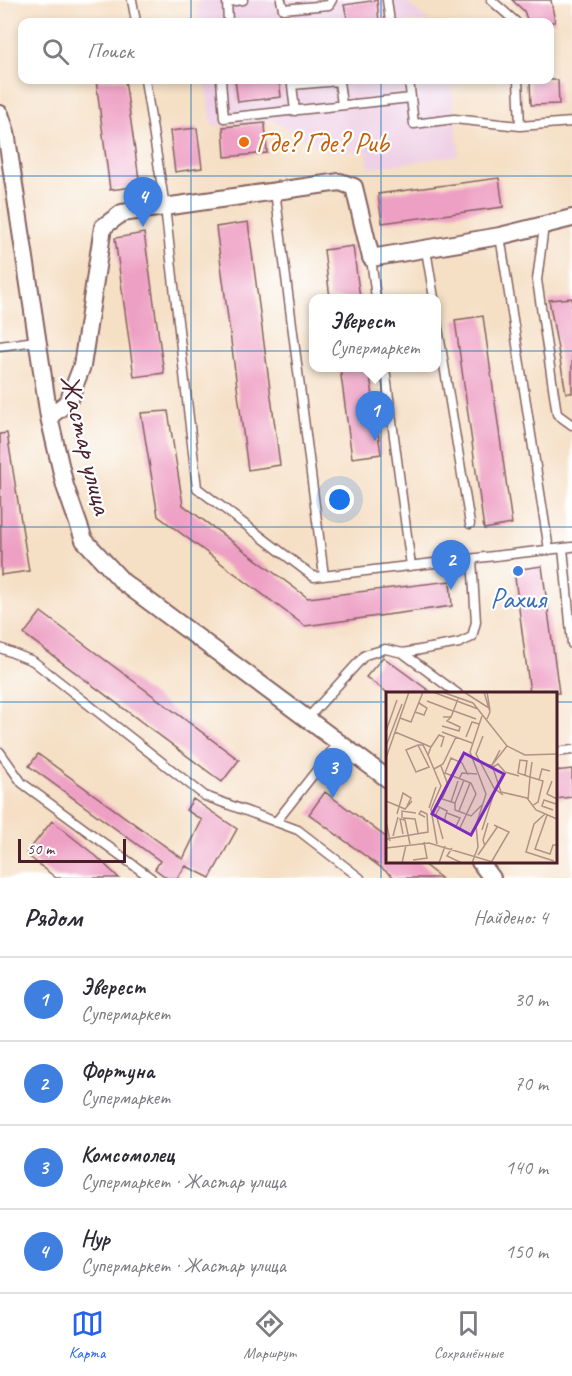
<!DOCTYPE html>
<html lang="ru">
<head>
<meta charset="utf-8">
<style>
	:root { --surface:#fff; --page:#f7f7f7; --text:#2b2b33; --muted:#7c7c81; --line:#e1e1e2; --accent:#2563eb }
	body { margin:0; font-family:Caveat,sans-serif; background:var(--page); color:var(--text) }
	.scale { position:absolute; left:18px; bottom:15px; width:108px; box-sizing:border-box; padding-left:6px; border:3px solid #4a1f2b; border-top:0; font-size:16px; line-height:21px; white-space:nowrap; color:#4a1f2b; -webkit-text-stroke:4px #fff; paint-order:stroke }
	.you { position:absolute; left:340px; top:500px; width:21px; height:21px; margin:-15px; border:4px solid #fff; border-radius:50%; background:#1a73e8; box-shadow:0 0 0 9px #1a73e833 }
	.badge { display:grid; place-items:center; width:39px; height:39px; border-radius:50%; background:var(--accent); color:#fff; font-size:20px; font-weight:700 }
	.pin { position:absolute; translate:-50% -50px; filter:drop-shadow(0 2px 3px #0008) }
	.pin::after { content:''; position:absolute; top:32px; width:21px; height:18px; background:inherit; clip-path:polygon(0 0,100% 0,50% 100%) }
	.popup { position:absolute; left:309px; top:294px; width:132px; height:78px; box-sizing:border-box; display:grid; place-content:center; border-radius:12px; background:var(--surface); filter:drop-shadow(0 2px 4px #0005); font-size:20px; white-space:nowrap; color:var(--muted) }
	.popup b { font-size:22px; color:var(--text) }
	.popup::after { content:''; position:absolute; left:50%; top:100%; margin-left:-12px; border:12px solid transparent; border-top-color:var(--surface) }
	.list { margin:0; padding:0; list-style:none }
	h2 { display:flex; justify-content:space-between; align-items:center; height:78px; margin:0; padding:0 24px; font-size:26px }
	h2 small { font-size:20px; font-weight:400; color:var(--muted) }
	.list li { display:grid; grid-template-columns:39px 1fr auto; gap:18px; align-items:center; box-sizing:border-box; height:84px; padding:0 24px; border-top:2px solid var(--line) }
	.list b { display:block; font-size:22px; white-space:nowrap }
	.list p { margin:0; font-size:20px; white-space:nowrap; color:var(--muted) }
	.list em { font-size:20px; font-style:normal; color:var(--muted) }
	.icon { flex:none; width:33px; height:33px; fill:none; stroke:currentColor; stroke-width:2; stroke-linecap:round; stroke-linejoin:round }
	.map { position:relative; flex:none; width:572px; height:878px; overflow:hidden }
	.search { position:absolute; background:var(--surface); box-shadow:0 3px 9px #0003; left:18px; right:18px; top:18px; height:66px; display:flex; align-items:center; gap:15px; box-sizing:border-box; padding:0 21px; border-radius:12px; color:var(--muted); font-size:22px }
	.sheet { height:414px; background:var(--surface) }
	nav { display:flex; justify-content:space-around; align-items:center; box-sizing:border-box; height:84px; border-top:2px solid var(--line); background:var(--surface); font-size:16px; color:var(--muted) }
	nav a { display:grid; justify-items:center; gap:3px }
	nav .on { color:var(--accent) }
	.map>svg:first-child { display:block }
</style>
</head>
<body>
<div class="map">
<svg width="572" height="878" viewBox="0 0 572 878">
	<rect width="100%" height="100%" fill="#fff"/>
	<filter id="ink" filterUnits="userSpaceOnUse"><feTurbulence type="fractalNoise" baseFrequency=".0167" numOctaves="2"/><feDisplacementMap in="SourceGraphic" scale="12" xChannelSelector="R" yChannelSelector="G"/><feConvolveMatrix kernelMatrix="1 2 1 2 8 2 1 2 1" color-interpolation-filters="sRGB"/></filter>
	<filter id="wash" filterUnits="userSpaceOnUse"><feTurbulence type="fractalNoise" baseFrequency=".008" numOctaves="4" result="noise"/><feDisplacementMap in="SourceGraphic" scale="24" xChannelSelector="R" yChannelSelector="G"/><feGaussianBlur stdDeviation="1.35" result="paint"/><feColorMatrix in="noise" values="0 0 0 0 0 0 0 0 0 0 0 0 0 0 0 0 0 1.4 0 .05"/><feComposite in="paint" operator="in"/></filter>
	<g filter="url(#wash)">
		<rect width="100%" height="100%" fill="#f5dfc5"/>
		<path fill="#efd0e6" d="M197,0H403L430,22H197Z
			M205,80H451L459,155L369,168L367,151L328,152L272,120L212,126Z"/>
		<g id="blocks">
			<path fill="#eea0c4" d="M377,0L379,22H348L344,5Z
				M512,0H551L555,22H528L524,11Z
				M96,80H125L140,186L110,190Z
				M235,80H279L281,97L238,102Z
				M530,80H558L559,104L531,105Z
				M265,123L267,153L225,157L223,127Z
				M197,128L202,168L175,172L170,131Z
				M499,178L503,207L382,223L378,194Z
				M248,222L280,465L248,470L216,227Z
				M144,233L164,373L134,377L115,238Z
				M353,246L360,298H330L324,250Z
				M572,298V393H566L549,300Z
				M483,316L512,524L484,529L455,320Z
				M340,368H369L381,454L352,458Z
				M168,411L183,505L308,598L450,581L452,606L305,626L158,516L141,413Z
				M7,433L29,571L1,575L0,434Z
				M542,566L559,693H530L514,570Z
				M41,612L239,760L222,782L24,634Z
				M383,657L432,693H388L366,677Z
				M38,754L183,859L202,820L186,810L193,799L237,829L210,878L186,866L177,878H167L155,869L160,861L29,766Z
				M572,769V797L555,799V771Z
				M325,792L387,838V861H419L441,878H395L309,814Z
				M52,821L96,856L119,878H56L26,854Z"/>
		</g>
	</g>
	<g filter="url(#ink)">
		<use href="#blocks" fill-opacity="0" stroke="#866261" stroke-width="1.5"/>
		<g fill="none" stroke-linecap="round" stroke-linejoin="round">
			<g stroke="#866261" stroke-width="11">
				<path id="lane" d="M132,0L136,22
					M281,0L283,9L329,5L332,0
					M387,0L390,22
					M491,0L516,22
					M228,22L227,2L243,0
					M145,80L165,207L197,488L314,577L572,547
					M221,80L224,118L411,98
					M409,80L414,124L454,119L520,126L572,122
					M518,80L520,126
					M295,111L292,85L339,81L342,105
					M275,191L324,576
					M544,226L537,280L557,414L572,425
					M500,236L549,550
					M426,250L434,298
					M371,258L376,298
					M436,316L470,524
					M0,346L35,341
					M385,368L411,566
					M563,548L572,644
					M0,648L33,661L205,796L298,830L360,878
					M403,653L458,694
					M307,719L365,655L385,649L403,653L459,643L472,637L476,622L472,559
					M0,752L22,783L151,878
					M556,752L572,750
					M276,822L338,743"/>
			</g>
			<g stroke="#866261" stroke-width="20">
				<path id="street" d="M0,114L6,132L49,417L65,486L84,540L123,582L388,779
					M49,417L68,402L82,366L103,227L122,213L340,182L354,187L371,258L500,236L572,218
					M480,862L492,878"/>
			</g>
			<use href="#lane" stroke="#fff" stroke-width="8"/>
			<use href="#street" stroke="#fff" stroke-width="16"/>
		</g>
	</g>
	<path fill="none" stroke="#1f6fb2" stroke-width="1.5" stroke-opacity="0.55" d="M191,0V22M381,0V22M191,80V878M381,80V878M0,176H572M0,351H572M0,527H572M0,702H388M556,702H572"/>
	<circle fill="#e8710a" stroke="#fff" stroke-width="2" cx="244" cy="142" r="6"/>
	<circle fill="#3f7fe0" stroke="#fff" stroke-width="2" cx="518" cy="571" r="6"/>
	<g text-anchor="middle" stroke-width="4.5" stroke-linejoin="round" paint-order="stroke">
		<g font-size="28" fill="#c56008" stroke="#fff" text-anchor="start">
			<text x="256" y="152">Где? Где? Pub</text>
		</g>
		<g font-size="28" fill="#4a1f2b" stroke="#fff">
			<text transform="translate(87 444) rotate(76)" y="10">Жастар улица</text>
		</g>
		<g font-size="28" fill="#366cbe" stroke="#fff">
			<text x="518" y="608">Рахия</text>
		</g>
	</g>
	<g transform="translate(386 692)">
		<rect width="171" height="171" fill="#f5dfc5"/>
		<path fill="none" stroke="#b19287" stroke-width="1.5" d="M47,0L92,17M56,0L87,11L121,54L139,63L171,62M78,0L103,16M98,0L104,20L101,27M101,0L104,18M41,9L67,19M68,19L90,27M29,20L38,23L41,16L33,11M57,25H65L72,7M14,26L25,30L37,0M56,34L73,39L74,35L61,29L65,25M0,39L11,8M9,40L45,55L42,63L55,94L45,117L51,152M56,40L86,51M97,44L90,62L108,96L117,103M80,45L86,30L93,32M32,53L43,75L30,80L20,58L32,53H37L42,63M0,54L16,12M121,54L106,73L115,100L141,106L150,118L171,127M45,55L53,43L58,45L55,55M0,66L23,0M146,70L144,85L157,89L152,110L146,114M102,73H106L114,58M55,74L62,93L56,107M107,75L112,72L119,80L133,84M48,77L57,72L70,45M139,83L141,69L134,68L132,81L144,85L142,108M73,87L76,81L91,82M153,88L156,77L164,79M166,89L161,102L171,107M53,106L69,111V118L85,124L97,112M0,109L19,117L26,109M65,110L72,89M69,111L78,88M49,113L61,119L59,126V130L70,134L74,126L61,121M54,115L50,122L57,147M43,116L50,95M167,118L156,114L158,108L170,112M73,119L84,91M11,122L17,101L25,106L21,114M159,122L148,132L140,160L168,169M161,123L149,157L164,162L167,153H171M16,126V119L30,121M17,126L29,127L32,141M0,129L4,149M73,138L90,102L85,91L59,81L65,66L76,71L82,83M96,138L107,104M17,142L14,127L19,128L24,152M7,144L12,125M0,147L42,140L41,122L35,119L33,122L39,125M20,153L16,171H23M99,154L97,148L102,131M0,156L43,151L110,171M66,156L61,164L76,171M92,163L112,134M27,168L41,166L38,150M106,169L123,140L108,133M53,171L59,154M86,171L92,155L90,133L100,102L84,60L96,24"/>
		<path fill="#7b2cbf" fill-opacity="0.15" stroke="#7b2cbf" stroke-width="3" d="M78,61L118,82L85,143L46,122Z"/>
		<rect width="171" height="171" fill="none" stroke="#4a1f2b" stroke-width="3"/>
	</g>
</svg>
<div class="scale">50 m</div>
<div class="you"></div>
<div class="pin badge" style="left:375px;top:441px;background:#3f7fe0">1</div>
<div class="popup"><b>Эверест</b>Супермаркет</div>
<div class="pin badge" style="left:451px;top:590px;background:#3f7fe0">2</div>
<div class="pin badge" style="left:333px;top:798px;background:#3f7fe0">3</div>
<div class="pin badge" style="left:143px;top:227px;background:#3f7fe0">4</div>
<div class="search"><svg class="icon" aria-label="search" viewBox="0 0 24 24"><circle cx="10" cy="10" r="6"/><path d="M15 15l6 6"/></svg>Поиск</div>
</div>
<section class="sheet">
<h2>Рядом<small>Найдено: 4</small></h2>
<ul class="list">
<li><span class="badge" style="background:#3f7fe0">1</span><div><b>Эверест</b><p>Супермаркет</p></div><em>30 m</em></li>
<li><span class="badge" style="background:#3f7fe0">2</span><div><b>Фортуна</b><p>Супермаркет</p></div><em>70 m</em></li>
<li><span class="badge" style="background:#3f7fe0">3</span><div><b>Комсомолец</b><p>Супермаркет · Жастар улица</p></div><em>140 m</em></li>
<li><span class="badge" style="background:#3f7fe0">4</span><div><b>Нур</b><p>Супермаркет · Жастар улица</p></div><em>150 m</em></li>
</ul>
</section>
<nav>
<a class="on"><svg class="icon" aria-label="map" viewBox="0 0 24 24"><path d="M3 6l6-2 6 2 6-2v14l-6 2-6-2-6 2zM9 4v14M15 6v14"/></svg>Карта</a>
<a><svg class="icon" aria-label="directions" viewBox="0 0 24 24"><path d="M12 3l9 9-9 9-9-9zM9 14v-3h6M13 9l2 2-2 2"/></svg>Маршрут</a>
<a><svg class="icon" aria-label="saved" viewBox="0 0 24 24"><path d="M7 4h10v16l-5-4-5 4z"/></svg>Сохранённые</a>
</nav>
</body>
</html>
